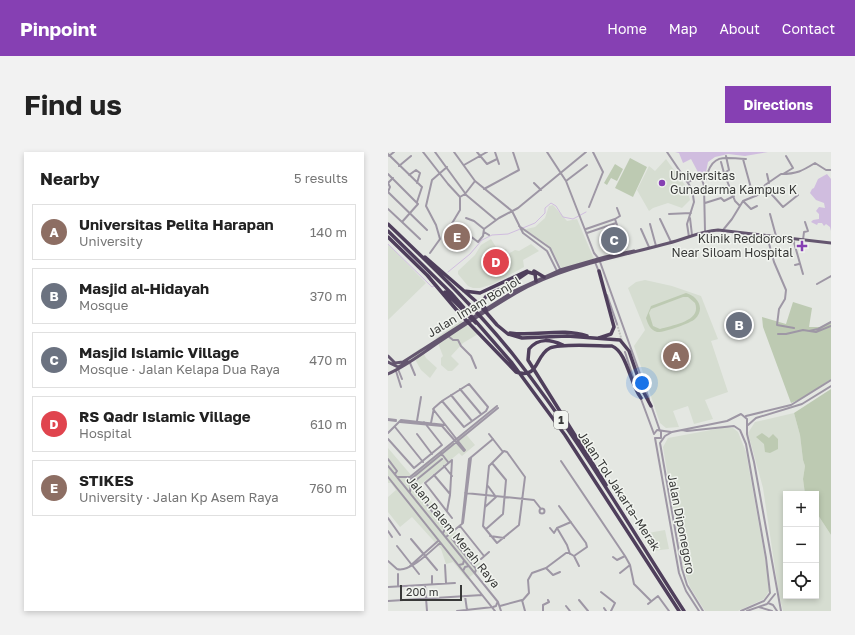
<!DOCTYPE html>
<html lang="en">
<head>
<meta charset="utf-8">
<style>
	:root { --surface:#fff; --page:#f2f2f2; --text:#222; --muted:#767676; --line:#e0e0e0; --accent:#8640b3 }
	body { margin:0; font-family:"Golos Text",sans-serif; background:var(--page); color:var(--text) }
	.controls { position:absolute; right:12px; bottom:12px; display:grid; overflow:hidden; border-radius:0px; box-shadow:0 2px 6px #0003 }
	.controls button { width:36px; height:36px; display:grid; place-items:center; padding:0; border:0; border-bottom:1px solid var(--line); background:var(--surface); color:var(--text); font:20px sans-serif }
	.scale { position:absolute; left:12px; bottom:10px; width:62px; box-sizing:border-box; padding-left:4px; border:2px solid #383938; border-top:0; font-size:11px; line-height:14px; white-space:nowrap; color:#383938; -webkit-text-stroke:3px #f1f4ef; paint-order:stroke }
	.you { position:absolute; left:254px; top:231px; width:14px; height:14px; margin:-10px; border:3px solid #fff; border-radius:50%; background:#1a73e8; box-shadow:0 0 0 6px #1a73e833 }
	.badge { display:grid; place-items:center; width:26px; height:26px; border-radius:50%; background:var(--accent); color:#fff; font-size:13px; font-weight:700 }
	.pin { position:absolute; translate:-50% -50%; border:2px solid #fff; box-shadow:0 1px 4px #0006 }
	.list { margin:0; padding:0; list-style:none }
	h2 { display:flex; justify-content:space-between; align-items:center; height:52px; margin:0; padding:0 16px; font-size:17px }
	h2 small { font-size:13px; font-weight:400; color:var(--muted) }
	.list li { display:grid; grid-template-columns:26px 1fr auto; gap:12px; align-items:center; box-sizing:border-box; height:56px; margin:0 8px 8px; padding:0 8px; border:1px solid var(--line); border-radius:0px }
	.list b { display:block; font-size:15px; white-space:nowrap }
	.list p { margin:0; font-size:13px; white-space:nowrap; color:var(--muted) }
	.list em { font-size:13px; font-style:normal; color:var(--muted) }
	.icon { flex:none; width:22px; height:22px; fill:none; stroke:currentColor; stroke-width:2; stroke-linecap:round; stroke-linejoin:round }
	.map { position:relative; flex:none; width:443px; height:459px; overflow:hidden; border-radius:0px }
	header { display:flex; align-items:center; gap:24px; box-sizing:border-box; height:56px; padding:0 20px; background:var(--accent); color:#fff }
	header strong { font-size:19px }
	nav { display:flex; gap:22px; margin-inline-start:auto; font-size:14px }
	.intro { display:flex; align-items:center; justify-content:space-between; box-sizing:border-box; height:96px; padding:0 24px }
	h1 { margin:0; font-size:28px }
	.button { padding:10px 18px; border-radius:0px; background:var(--accent); color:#fff; font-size:14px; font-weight:700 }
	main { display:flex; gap:24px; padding:0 24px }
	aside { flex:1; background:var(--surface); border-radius:0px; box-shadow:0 2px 6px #0003 }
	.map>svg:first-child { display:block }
</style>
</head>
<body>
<header>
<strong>Pinpoint</strong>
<nav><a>Home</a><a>Map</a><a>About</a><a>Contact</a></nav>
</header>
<div class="intro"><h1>Find us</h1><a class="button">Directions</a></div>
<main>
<aside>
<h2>Nearby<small>5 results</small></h2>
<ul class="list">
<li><span class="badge" style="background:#8d6e63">A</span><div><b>Universitas Pelita Harapan</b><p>University</p></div><em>140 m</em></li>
<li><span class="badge" style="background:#6b7280">B</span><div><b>Masjid al-Hidayah</b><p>Mosque</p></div><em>370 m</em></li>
<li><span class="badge" style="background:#6b7280">C</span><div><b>Masjid Islamic Village</b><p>Mosque · Jalan Kelapa Dua Raya</p></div><em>470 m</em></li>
<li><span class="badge" style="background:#e0444e">D</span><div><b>RS Qadr Islamic Village</b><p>Hospital</p></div><em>610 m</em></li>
<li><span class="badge" style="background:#8d6e63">E</span><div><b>STIKES</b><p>University · Jalan Kp Asem Raya</p></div><em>760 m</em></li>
</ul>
</aside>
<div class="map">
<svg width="443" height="459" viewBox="0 0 443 459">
	<rect width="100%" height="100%" fill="#e4e7e2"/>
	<path fill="#d6ddd1" d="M278,7L299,36L302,48L294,56L280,51L265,56L261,59L249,38L261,14L267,19Z
		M165,53L179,69L189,67L206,107L174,117L164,98L157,91L134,78L147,75L157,66L161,54Z
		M103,87L111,100L118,97L120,102L127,98L131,99L143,92L151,99L135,108L136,115L105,132L92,136H85L80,134L70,122V119L87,103L93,93Z
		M0,92L38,131L0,168Z
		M257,128L284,134L313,144L330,187L323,189L340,240L317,248L325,267L306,272L300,254L285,259L291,275L278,276L272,271L246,194L257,178L240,136L248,130Z
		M73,169L90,182L75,191L63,204L71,212L64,219H60L53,213V206L55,204L48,186Z
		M33,196L38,206L49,216L42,226L33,218L24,202Z
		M406,261L412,283L415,308L417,314L415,327L417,342H398V444H428V360L443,383V459H395L391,443L375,336L360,281L367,270Z
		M339,275L345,276L350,280L358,300L380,423L381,439L376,447L350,459H317L302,435L295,415L275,295L280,286Z
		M76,280L87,293L74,304L71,301L31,334L95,415L79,427L65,410L58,412L53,397L24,365L12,375L0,360V345L8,338L3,331H0V296L23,323Z
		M277,378L281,397L264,399L254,382Z"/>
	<path fill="#bdcab2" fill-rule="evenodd" d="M242,6L259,15L245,45L227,36Z
		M227,12L235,17L229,29L223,26L219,33L216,31Z
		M298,141C309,144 318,156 307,167C303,171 275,181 269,180C262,178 260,172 258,166L263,154ZM295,145H300L307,151C314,169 285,173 272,177L265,174L261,161L263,157Z
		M405,150L424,156L421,175H433L443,169V227L415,246L403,251L375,175L374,165L398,172Z
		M443,237V383L428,360V342H417L415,327L417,314L415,308L412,283L406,261Z
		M374,281L381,286L385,282L390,287V297L382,301L377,300L376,292L368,285Z"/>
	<path fill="#d0bddf" d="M287,0H380L357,4L340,2L327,5L320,10L318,20L311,22L303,7L295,11L291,1Z
		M439,22L443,27V79L442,75L438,72L436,74L434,71H430L429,73L423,70L425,68L431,67V62L428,59L431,55L437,56L436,51L428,48L422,41L424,37L426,36L430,27Z"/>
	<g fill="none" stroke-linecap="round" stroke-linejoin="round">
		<path stroke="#d0bddf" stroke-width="1" d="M0,92L44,135L46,134
			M60,120L82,102L94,88L104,83L120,82L147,71L157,61V56L163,51L168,54L175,65L185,67L198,60"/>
		<path stroke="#c2c4c0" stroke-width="2" stroke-dasharray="2 1" stroke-linecap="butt" d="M229,172L234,189"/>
		<path stroke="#9e97a5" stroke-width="2" d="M35,0L60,32L72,45L77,42L87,29
			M47,0L77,41
			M66,0L87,29L124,59L135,81L159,99L169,119
			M89,0L99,12L109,7
			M107,0L111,12
			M159,0L178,29L206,101L211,107L261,247
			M279,0L304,37L306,50L299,72L301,85
			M0,2L34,35L29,50
			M1,4L6,0
			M338,4L341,18L336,21L347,49L352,54
			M355,7L363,36L368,44
			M333,10L336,21
			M76,13L99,0
			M11,14L23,4
			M0,22L30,52L14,70L0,57
			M379,22L381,31
			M395,22L405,16L398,4
			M21,23L28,18L32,21L29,31
			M313,24L316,34L317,79
			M315,27H324
			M178,29L199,13
			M300,30L320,20C327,0 341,7 358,7
			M146,31L153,38
			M377,35L395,55L410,43
			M96,37L131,18L125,0
			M0,40L39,78
			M0,40L2,35L0,31L5,26
			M77,42L108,68
			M355,49L363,57L369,54
			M317,51L333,46L336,49L346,44
			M201,55L215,20L205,0
			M281,62L303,61
			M382,62L388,84
			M78,66L86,69L96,77L111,66L130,56L198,0
			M302,66L304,83
			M227,67L232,64L229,56
			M272,67L283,90
			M14,70L32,87
			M262,72L268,94
			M63,73L72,58V45
			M131,74L162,96L173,119
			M73,77L90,90L95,84L96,77
			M198,77L227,67L230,76
			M253,77L261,95
			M335,78L344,67L355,49L372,42L377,33L393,22C409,22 414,19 427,11L438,18H443
			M96,80L101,83
			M199,81L228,71
			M356,82L357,87
			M379,84L386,110L398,138L397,147L391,157L389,173L406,176
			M405,87L415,122
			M415,88L416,80L420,79L417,70
			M42,101L52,87L48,73L38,54L44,28L59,15
			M207,110L211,120
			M407,113L411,112
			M429,132L443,124
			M219,143L229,172
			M421,179L430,177L443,170
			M390,182H398L415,178L428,180L443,174
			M60,184L65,188H70L73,194L83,204L88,216
			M237,200L247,231
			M22,211L27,223
			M10,217L14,227
			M8,219L13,235
			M81,232L100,255L98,259L76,275L54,249Z
			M72,237L93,262
			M63,243L84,269
			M253,247L266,282
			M263,253L272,279
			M358,264L403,253L443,228
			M0,267L8,268
			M0,268L8,269
			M29,269L33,245
			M12,270L54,274L76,299L77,298L45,257
			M43,271L46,256L54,249
			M360,273L368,266L414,252L443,234
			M7,275L35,310
			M294,278L299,279L346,274L352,278L358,292L378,406L382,441L376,449L353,459
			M0,281L13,268L57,273
			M29,282L44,302
			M101,282L115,300
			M266,282L269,278L283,280
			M267,286L291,421L298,439L311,459
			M267,286H273V280
			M0,287L26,316L54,293L36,270
			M116,299L119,300L137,325L131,373L109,391L95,374L101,314Z
			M53,301L60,310
			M0,307L9,319L7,322
			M54,307L27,329L26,335L57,377L55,381
			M173,309L237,404L242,413L246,432L263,449
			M0,314L110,450L113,459
			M56,314L64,324
			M46,323L62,342
			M0,325L107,459
			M9,325H22L109,254
			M22,340L23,327L110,256
			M77,341L146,348L153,357
			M97,355L108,345L100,334
			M151.5 359a2.5 2.5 0 1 1 5 0a2.5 2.5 0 1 1-5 0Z
			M59,359L62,343L64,308L37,331L64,366
			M0,366L12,383
			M74,372L81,307L105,287
			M72,374L96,404
			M162,376L166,381L169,376L179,393L182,402
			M169,376L183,370
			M98,377L115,362L118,328L104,311
			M0,379L4,385
			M102,384L116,386
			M58,385L75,371L83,306
			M23,387L49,418
			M64,387L88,417L87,421
			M9,394L31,422
			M186,404L191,414
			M225,405L229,408L237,404
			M93,407L101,400
			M0,409L9,417C21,421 43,399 52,391
			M57,413L58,431
			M71,413L75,412L76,408
			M22,414L50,389
			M158,416L165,423L172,420
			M75,419L77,415L81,414
			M232,421L242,413
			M10,422V434
			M44,424V432
			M37,433L39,459
			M0,435L67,431
			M213,440L227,451L223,459
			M77,444L79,458
			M191,448L200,459
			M0,449L94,443
			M134,449L141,441L140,428L144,421L158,416L178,401H181L186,404L199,395L198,391L171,354
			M380,451L385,453L389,459
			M260,452L270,444L281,459
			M112,454L134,448L137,459
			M178,454L182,459
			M371,455L384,459
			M216,456L218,459
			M69,459L105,455L108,454L109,451
			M155,459V453L161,450L160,448
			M315,459L299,433L294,417L272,291L277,284L284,280L339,269L353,262L359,267V282L366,310L393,459
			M359,459L379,452L387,442"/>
		<path stroke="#64566f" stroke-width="3" d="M0,204L7,211L15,210L128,138L172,118L217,105L246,99
			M0,210L10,215L20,210
			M0,222C20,213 36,200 54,188C78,172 103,156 128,141C174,114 230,105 281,91C297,87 313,79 330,78L443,91"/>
		<path stroke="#4f3f5c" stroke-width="3.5" d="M0,72C44,114 89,157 127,205C190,285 241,374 296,459
			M0,79L63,141L124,211L177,283L291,459
			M0,85L41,125
			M37,105L91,152L109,173L120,182L134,186L179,184L232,188L241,199L254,237L263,254
			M146,119L156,125
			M211,119L226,175L223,182L211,186
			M39,123L72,162L128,220C151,228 147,203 162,196C173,191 211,194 224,194C239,200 242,232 253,246
			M76,139L92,141L139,119
			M57,140L88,171
			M98,158L94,150L99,143L121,133L140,120L147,122L148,129
			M122,181C148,185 174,175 199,184
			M175,193C163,188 151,185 141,197L140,208L218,333"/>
	</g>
	<g fill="#8640b3" stroke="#f1f4ef" stroke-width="1.5">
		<circle cx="274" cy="31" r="4"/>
		<path d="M412 88h4v4h4v4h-4v4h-4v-4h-4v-4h4z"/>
	</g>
	<g text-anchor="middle" stroke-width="3" stroke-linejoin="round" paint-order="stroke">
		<rect fill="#f1f4ef" stroke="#70716f" stroke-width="1" x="166" y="259" width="14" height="18" rx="3"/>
		<g font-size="11" font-weight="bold" fill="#383938">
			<text x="173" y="272">1</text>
		</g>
		<g font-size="12" fill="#383938" stroke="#f1f4ef" text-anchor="start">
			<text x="282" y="28">Universitas<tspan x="282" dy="14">Gunadarma Kampus K</tspan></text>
			<text x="405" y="91" text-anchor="end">Klinik Reddorors<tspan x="405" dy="14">Near Siloam Hospital</tspan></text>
		</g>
		<g font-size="12" fill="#383938" stroke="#f1f4ef">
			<text transform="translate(86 155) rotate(-31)" y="4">Jalan Imam Bonjol</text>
			<text transform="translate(231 339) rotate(57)" y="4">Jalan Tol Jakarta–Merak</text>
			<text transform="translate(293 372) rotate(79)" y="4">Jalan Diponegoro</text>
			<text transform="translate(65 380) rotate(51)" y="4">Jalan Palem Merah Raya</text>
		</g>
	</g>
</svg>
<div class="controls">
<button>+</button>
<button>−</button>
<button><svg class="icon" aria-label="locate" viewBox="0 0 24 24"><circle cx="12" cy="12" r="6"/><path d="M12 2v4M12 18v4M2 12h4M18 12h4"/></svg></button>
</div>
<div class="scale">200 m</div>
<div class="you"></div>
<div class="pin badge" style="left:288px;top:204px;background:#8d6e63">A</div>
<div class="pin badge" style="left:351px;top:173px;background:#6b7280">B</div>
<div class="pin badge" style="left:226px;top:88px;background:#6b7280">C</div>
<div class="pin badge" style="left:108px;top:110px;background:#e0444e">D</div>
<div class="pin badge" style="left:69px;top:85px;background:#8d6e63">E</div>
</div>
</main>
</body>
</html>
